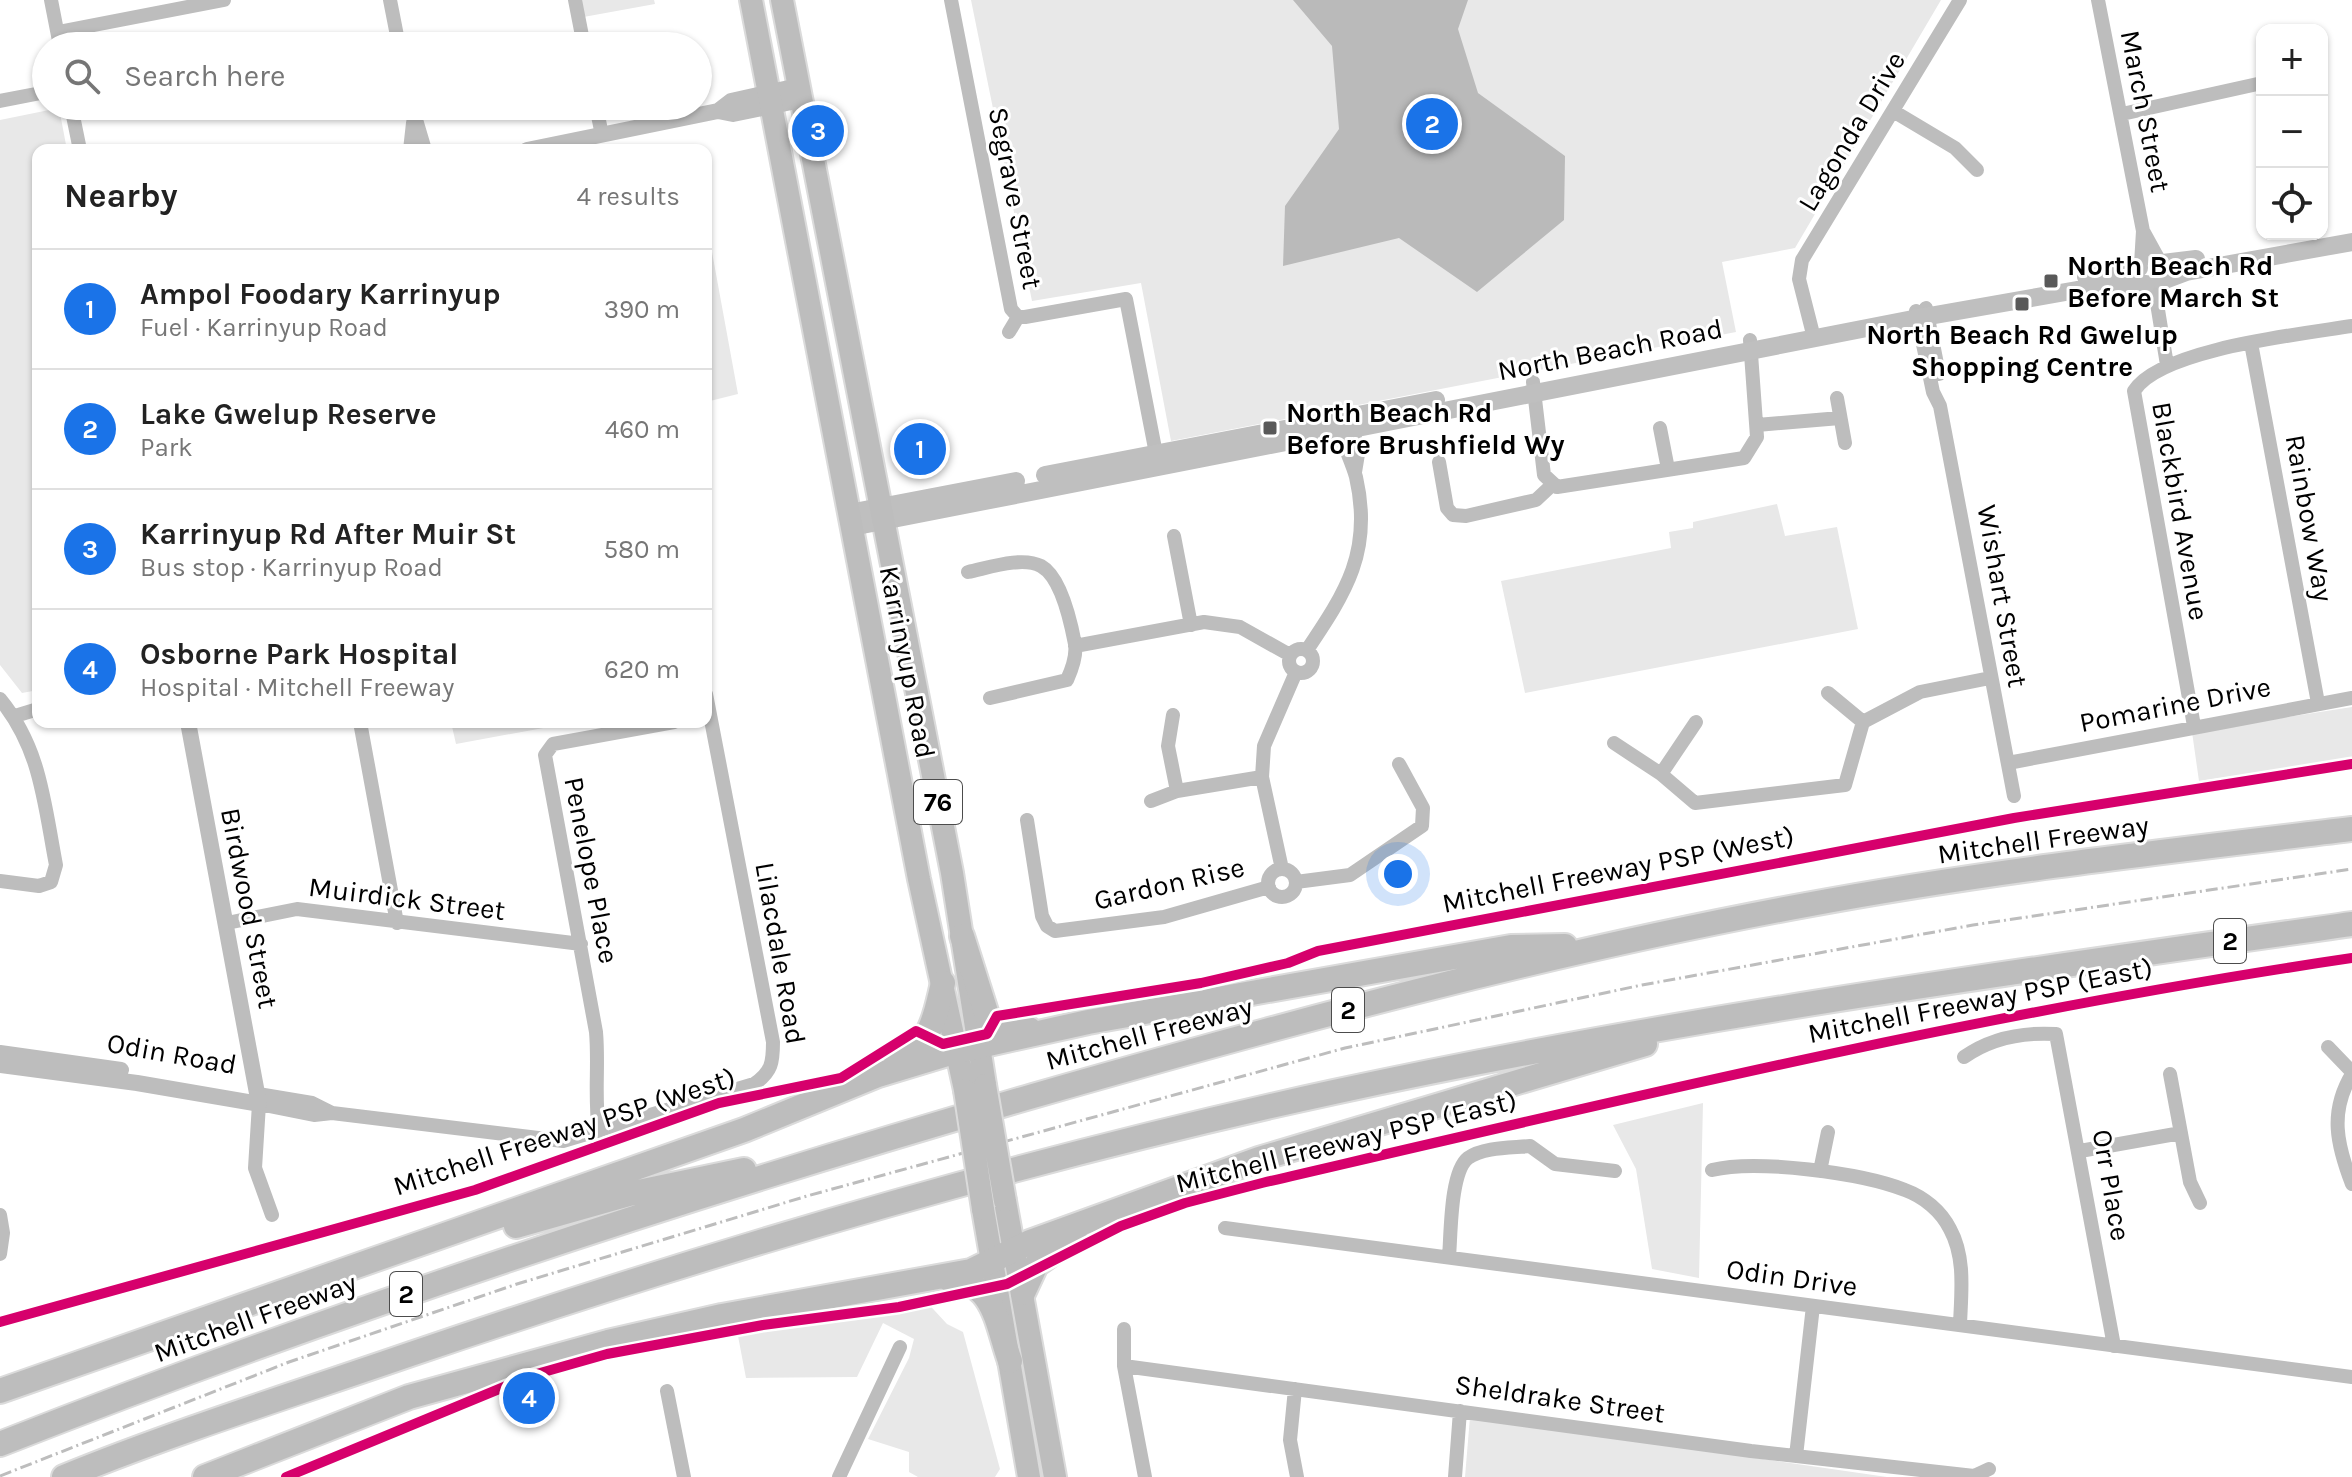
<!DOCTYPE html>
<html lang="en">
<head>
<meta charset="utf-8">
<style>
	:root { --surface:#fff; --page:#f6f6f6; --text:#222; --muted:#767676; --line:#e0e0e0; --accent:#1a73e8 }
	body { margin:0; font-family:Karla,sans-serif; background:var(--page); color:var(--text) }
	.controls { position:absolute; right:24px; top:24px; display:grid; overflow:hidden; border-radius:16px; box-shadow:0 2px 6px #0004 }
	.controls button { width:72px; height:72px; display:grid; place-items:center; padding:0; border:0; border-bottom:2px solid var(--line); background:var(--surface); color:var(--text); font:40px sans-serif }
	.you { position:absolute; left:1398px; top:874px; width:28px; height:28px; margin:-20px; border:6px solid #fff; border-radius:50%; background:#1a73e8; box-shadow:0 0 0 12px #1a73e833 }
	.badge { display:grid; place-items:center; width:52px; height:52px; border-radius:50%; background:var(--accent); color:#fff; font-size:26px; font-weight:700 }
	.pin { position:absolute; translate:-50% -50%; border:4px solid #fff; box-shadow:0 2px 8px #0006 }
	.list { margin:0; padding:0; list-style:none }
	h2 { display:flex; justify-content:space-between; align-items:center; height:104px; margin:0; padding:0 32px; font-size:34px }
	h2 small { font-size:26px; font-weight:400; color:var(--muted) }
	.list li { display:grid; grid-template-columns:52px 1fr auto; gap:24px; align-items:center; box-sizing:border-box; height:120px; padding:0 32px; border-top:2px solid var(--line) }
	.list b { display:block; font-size:30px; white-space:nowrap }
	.list p { margin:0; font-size:26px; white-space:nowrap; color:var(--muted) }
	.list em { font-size:26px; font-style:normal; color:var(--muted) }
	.icon { flex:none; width:44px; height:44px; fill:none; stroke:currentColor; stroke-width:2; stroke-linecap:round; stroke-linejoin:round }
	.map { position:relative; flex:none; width:2352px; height:1477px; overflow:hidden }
	.search { position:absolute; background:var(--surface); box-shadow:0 2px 6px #0004; left:32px; top:32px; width:680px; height:88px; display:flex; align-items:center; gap:20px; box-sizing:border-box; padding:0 28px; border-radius:44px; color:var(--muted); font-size:30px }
	.panel { position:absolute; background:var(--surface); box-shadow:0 2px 6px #0004; left:32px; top:144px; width:680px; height:584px; border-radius:16px }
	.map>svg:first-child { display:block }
</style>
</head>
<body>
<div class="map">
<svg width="2352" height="1477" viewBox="0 0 2352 1477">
	<rect width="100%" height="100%" fill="#fff"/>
	<path fill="#e8e8e8" d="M576,0H654L655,4L578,18Z
		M971,0H1941L1795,248L1722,262L1736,332L1171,441L1141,283L1032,301Z
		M59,108L67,150H38V690L22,693L0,665V120Z
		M712,252L738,394L706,402V257Z
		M1777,504L1785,536L1837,527L1858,629L1525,693L1501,581L1671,548L1669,532L1693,528V522Z
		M2352,707V759L2199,781L2192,732Z
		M451,722H576L456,744Z
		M1703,1103L1699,1278L1652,1269L1636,1169L1613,1125Z
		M922,1297L947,1324L963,1332L1000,1469L995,1477H918L909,1472V1452L868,1439L909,1358L914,1339L883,1323L857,1377L746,1378L738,1336Z
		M1470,1417L1887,1477H1465Z"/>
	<path fill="#bababa" d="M1293,0H1468L1458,29L1478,93L1565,156L1564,220L1477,292L1399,238L1283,266L1285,206L1339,129L1332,46Z"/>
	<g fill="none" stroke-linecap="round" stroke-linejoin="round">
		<g stroke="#dbdbdb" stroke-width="26">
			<path id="trunk" d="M751,0L919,879L965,1090
				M782,0L952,873L985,1085
				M1005,1201L1055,1477
				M983,1209L1029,1477"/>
		</g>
		<g stroke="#dbdbdb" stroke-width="28">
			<path id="motorway" d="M962,936L987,1015C998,1028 1013,1030 1029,1029
				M896,1062C933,1040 934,1021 943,983
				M516,1226L629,1194L744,1170
				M947,1278C995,1281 996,1322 1010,1361
				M1023,1293L1036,1265L1075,1237
				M0,1391L744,1130L878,1075L957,1051L1088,1022L1511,947L1565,946
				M0,1444C338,1311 684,1197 1033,1096C1288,1023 1545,953 1806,905C1987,871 2170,851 2352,829
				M64,1477C177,1431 295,1394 411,1354C714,1251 1021,1160 1334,1092C1671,1019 2011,972 2352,924
				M205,1477L409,1397L608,1342L722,1316L971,1271L1030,1242L1259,1159L1645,1044"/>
		</g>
		<path stroke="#bdbdbd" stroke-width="14" d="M51,0L60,46
			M390,0L399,46
			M575,0L584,46
			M951,0L1011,309L1018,317H1025L1126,299L1158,464
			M2098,0L2143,231L2159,260
			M58,32L224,0
			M0,101L46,92
			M71,106L80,150
			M412,106L425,150
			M596,106L602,135
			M1893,111L1955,148L1977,170
			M2122,114L2262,83
			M410,150L413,123
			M2141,264L2143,231
			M2154,285L2167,365
			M1926,308L1939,374
			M1916,311L1933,392L1940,406L2014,796
			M1009,332L1018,317
			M1814,338L1799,279L1802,260L1960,0
			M2251,343L2318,703
			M1533,382L1544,475L1557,487L1744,458L1757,437L1750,340
			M1837,398L1845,443
			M1352,422L1358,454L1355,472
			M1757,425L1840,418
			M1660,428L1668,469
			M1439,462L1447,508L1453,515L1466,516L1536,500L1552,485
			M1174,536L1191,625
			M968,572C988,568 1022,556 1041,566C1061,577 1071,623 1075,644C1077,656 1072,669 1067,680L990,698
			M1075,646L1204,622L1240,627L1290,655
			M1289 661a12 12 0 1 1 24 0a12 12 0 1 1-24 0Z
			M1307,650C1346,592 1373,551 1356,477C1351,459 1342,444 1338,424
			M1828,693L1863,722
			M0,699C41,749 44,803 56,865L51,882L39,886L0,881
			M1173,715L1168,746L1177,791
			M15,716L38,709
			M360,722L397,923
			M2194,726L2134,391C2160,349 2302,334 2352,326
			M1614,743L1661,774L1695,803L1845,785L1863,722L1920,692L1990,678
			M2008,763L2352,698
			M1661,774L1696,722
			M1151,801L1177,791L1262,777
			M1027,820L1042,916L1047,926L1055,931L1164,917L1269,887
			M1282,869L1262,777L1264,746L1296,672
			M1268 883a14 14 0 1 1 28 0a14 14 0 1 1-28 0Z
			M1296,882L1350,875L1422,826L1423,808L1399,764
			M227,923L297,909L581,944
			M2328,1047L2352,1072
			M1964,1057C1991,1038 2023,1032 2056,1034L2114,1346
			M2170,1074L2190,1182L2200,1203
			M2352,1074C2329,1112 2337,1145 2352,1184
			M258,1094L312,1103L332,1113
			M599,1131C594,1098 599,1066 596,1032L545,755L553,744L674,722
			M2080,1151L2181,1133
			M1712,1170C1756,1159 1862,1173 1905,1190C1924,1197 1941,1211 1950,1229C1966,1258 1961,1294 1960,1325
			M1820,1171L1828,1132
			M0,1215L3,1233L0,1254
			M272,1215L255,1168L259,1104L314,1115L332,1113L563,1141L754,1084C772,1072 773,1062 773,1042L706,694
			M1225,1228L2352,1377
			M1449,1257C1451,1235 1450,1172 1468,1158C1484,1147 1511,1148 1530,1146L1555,1164L1615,1171
			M1124,1329V1366L1145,1477
			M1124,1366L1751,1451L1974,1476L1989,1469
			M1295,1389L1290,1440L1297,1477
			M667,1391L684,1477
			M1796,1456L1813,1306
			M839,1477L900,1347
			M1455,1477L1460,1411"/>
		<path stroke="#bdbdbd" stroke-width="16" d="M718,111L731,101L798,86
			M527,150L718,111L733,114L801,100
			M0,1053L121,1070
			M0,1065L137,1083L259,1104L188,722"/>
		<path stroke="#bfbfbf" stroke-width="18" d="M2163,263L2196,259
			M2086,277L2139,268
			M2162,281L2186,272L2352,242
			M1045,475L1436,400
			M849,513L1016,481
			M852,527L1918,318L2077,290L2146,284"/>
		<use href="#trunk" stroke="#bdbdbd" stroke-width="22"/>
		<use href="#motorway" stroke="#bdbdbd" stroke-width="24"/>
		<path stroke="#bdbdbd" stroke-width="3" stroke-dasharray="12 4 2 4" stroke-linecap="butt" d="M0,1476L289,1362L517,1284L807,1196L1345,1048L1642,985L1973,925L2352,869"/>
		<g stroke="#dbdbdb" stroke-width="26" stroke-linecap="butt">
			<path id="trunk-bridge" d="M985,1085L1005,1201
				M965,1090L983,1209"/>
		</g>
		<use href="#trunk-bridge" stroke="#bdbdbd" stroke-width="22"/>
		<g stroke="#fff" stroke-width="15">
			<path id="cycleway" d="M0,1322L475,1190L719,1103L841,1078L916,1031L943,1044L987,1034L997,1016L1201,983L1288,963L1318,951L2014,818L2352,764
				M286,1477L533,1375L607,1354L763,1325L899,1307L1007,1284L1121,1226L1185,1203L1262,1183C1623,1099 1985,1012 2352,958"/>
		</g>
		<use href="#cycleway" stroke="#d6006c" stroke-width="10"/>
	</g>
	<g fill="#595959" stroke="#fff" stroke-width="3">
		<rect x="2043" y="273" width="16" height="16" rx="4"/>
		<rect x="2014" y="296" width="16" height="16" rx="4"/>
		<rect x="1262" y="420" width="16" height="16" rx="4"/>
	</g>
	<g text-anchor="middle" stroke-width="6" stroke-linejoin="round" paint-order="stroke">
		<g fill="#fff" stroke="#4c4c4c" stroke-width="2">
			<rect x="914" y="780" width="48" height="44" rx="6"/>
			<rect x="2214" y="919" width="32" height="44" rx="6"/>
			<rect x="1332" y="988" width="32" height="44" rx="6"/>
			<rect x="390" y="1272" width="32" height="44" rx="6"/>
		</g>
		<g font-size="26" font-weight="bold" fill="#000">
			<text x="938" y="811">76</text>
			<text x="2230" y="950">2</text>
			<text x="1348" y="1019">2</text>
			<text x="406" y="1303">2</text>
		</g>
		<g font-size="28" fill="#000" stroke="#fff">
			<text transform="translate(2146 111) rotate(79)" y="10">March Street</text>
			<text transform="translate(1851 131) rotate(-59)" y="10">Lagonda Drive</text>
			<text transform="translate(1016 198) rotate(79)" y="10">Segrave Street</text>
			<text transform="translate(1610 349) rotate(-11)" y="10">North Beach Road</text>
			<text transform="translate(2181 511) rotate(80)" y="10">Blackbird Avenue</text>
			<text transform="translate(2310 518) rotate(80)" y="10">Rainbow Way</text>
			<text transform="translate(2003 596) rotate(80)" y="10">Wishart Street</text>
			<text transform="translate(908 662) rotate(79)" y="10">Karrinyup Road</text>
			<text transform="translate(2175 704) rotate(-11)" y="10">Pomarine Drive</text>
			<text transform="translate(2043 839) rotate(-8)" y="10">Mitchell Freeway</text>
			<text transform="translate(1618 869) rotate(-11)" y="10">Mitchell Freeway PSP (West)</text>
			<text transform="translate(592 870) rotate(79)" y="10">Penelope Place</text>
			<text transform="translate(1169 883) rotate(-13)" y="10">Gardon Rise</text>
			<text transform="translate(407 898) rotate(7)" y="10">Muirdick Street</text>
			<text transform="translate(250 908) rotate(79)" y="10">Birdwood Street</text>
			<text transform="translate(781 953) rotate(80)" y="10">Lilacdale Road</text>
			<text transform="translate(1980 1000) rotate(-11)" y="10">Mitchell Freeway PSP (East)</text>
			<text transform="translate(1149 1033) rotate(-15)" y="10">Mitchell Freeway</text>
			<text transform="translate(172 1053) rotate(10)" y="10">Odin Road</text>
			<text transform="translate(564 1131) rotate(-18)" y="10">Mitchell Freeway PSP (West)</text>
			<text transform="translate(1346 1141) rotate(-14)" y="10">Mitchell Freeway PSP (East)</text>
			<text transform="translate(2112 1185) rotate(80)" y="10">Orr Place</text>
			<text transform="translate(1792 1277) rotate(8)" y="10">Odin Drive</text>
			<text transform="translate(255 1317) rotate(-20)" y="10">Mitchell Freeway</text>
			<text transform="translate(1560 1398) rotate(8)" y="10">Sheldrake Street</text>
		</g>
		<g font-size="28" font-weight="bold" fill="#000" stroke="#fff" text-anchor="start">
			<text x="2067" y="275">North Beach Rd<tspan x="2067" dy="32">Before March St</tspan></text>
			<text x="2022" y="344" text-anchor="middle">North Beach Rd Gwelup<tspan x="2022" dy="32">Shopping Centre</tspan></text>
			<text x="1286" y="422">North Beach Rd<tspan x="1286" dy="32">Before Brushfield Wy</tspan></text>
		</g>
	</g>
</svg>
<div class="controls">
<button>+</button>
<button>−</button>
<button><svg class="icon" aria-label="locate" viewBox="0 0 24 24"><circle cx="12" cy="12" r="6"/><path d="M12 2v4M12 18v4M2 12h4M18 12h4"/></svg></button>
</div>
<div class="you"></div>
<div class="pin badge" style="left:920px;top:449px">1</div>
<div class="pin badge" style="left:1432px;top:124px">2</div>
<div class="pin badge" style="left:818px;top:131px">3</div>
<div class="pin badge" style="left:529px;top:1398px">4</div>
<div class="search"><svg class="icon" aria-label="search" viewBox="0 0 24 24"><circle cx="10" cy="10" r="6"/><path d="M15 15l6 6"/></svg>Search here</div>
<section class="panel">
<h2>Nearby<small>4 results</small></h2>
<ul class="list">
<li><span class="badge">1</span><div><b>Ampol Foodary Karrinyup</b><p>Fuel · Karrinyup Road</p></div><em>390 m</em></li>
<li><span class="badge">2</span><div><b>Lake Gwelup Reserve</b><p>Park</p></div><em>460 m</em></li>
<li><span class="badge">3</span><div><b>Karrinyup Rd After Muir St</b><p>Bus stop · Karrinyup Road</p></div><em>580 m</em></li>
<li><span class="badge">4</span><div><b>Osborne Park Hospital</b><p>Hospital · Mitchell Freeway</p></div><em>620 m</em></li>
</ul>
</section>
</div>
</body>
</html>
